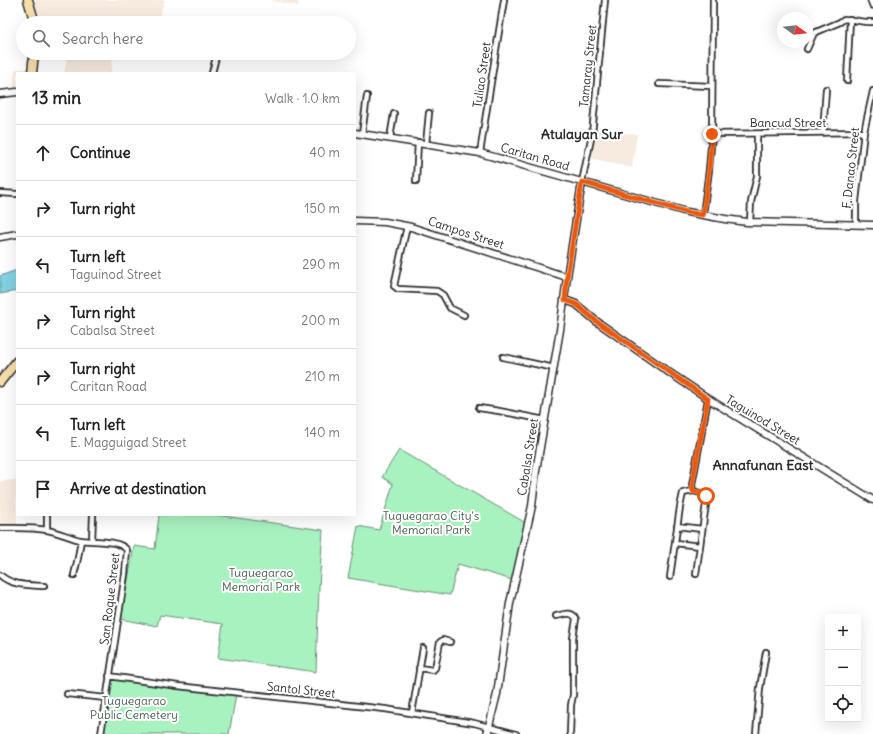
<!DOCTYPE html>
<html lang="en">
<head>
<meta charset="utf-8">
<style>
	:root { --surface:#fff; --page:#f6f6f6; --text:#222; --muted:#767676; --line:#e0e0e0 }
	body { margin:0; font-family:Delius,sans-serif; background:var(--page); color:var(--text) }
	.controls { position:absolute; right:12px; bottom:12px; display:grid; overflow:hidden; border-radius:0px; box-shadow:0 4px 16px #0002 }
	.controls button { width:36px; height:36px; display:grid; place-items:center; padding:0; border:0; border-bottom:1px solid var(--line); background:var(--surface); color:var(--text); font:20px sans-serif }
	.compass { position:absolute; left:777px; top:12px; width:36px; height:36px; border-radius:50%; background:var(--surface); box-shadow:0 4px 16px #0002; rotate:105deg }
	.stop { position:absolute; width:12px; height:12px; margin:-9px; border:3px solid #ea580c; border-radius:50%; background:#fff }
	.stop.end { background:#ea580c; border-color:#fff; box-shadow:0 1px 4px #0008 }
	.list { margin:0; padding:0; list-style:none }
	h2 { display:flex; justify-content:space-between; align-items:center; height:52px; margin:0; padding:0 16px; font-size:17px }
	h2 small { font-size:13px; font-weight:400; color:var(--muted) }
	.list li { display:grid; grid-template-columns:26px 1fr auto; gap:12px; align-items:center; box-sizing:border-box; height:56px; padding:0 16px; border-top:1px solid var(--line) }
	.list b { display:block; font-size:15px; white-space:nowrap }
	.list p { margin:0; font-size:13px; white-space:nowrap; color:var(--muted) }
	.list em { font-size:13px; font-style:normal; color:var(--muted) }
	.icon { flex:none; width:22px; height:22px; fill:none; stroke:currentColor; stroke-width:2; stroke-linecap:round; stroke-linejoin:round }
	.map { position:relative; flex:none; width:873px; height:734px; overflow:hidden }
	.search { position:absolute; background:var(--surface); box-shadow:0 4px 16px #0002; left:16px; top:16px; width:340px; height:44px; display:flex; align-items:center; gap:10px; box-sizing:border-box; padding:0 14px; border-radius:22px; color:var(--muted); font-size:15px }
	.panel { position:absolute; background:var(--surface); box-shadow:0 4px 16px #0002; left:16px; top:72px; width:340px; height:444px; border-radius:0px }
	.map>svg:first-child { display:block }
</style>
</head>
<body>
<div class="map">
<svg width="873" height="734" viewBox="0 0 873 734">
	<rect width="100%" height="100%" fill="#fff"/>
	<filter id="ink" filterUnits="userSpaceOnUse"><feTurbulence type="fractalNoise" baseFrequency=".025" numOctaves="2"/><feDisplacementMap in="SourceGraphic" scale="8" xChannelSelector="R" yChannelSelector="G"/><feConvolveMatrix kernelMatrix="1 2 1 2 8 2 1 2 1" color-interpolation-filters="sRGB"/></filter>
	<g filter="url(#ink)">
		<path fill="#f7eadf" d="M34,0H165L156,23L41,22Z
			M269,0H298V6Z
			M68,53H113L111,73H64Z
			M15,69H29V73H17V89H14Z
			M594,129L637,134L632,168L590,158Z
			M16,480L17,526H0V481Z"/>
		<path fill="#a8f2c0" stroke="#6a8e76" d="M399,450L526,523L512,580L458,564L450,595L348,578L358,526L379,530L393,484L382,477Z
			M159,515H216L323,530L319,587L316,672L218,658L223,624L160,615L157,626L121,619L134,546L155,549Z
			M111,679L236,695L229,734H104Z"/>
		<path fill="#84d2e2" stroke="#608f99" d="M17,270V291L0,294V276Z"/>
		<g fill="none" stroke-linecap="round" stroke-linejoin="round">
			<g stroke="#2b2b2b" stroke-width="8">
				<path id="street" d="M807,49L814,33L840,22L844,19C854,19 863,23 873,22
					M212,73L217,53
					M847,81L850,19
					M659,84L712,86
					M823,133L826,89
					M362,134L367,96
					M712,134L864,132
					M390,138L394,114
					M426,144L429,113
					M480,153L496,50L504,0
					M416,181L418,142
					M582,182L592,134L605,0
					M0,193L17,194
					M703,215L709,170L712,134L713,0
					M750,222L751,202L757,176V134
					M856,224V201L864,132L873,91
					M407,226L394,286L398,289L437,291L443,295L450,308L464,315
					M503,357L554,368
					M479,408L499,411L545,420
					M677,526L702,529
					M0,528C15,528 32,527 47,530C58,532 68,537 80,540C93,542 118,539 127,550L125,574L101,734
					M47,530V515
					M92,541L93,515
					M675,543L700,546
					M696,574L707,497L704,494L693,491L692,485L708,399
					M0,575C12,586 29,585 44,586
					M74,575L78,558L81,540
					M670,577L680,507L683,493L693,491
					M556,616C563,615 572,610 576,619L573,638V695L571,705L570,734
					M419,668L433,670L435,668L440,642L443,640L450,642
					M109,676L178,686L385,709L474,723L516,734
					M67,694L106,698
					M412,713L423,648
					M756,734L760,688L766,652"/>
			</g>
			<g stroke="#2b2b2b" stroke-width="9">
				<path id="secondary" d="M871,0L873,5
					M0,94L17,92
					M355,133L480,153L687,212L725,219L747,222L873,225
					M355,221L385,222L411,227L567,277
					M0,237L17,234
					M565,300L576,304L596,321L667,371L715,403L873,500
					M487,734L497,694L510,603L532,506L536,471L560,330L567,277L582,182"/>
			</g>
			<g stroke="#2b2b2b" stroke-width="11">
				<path id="highway" d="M28,0L35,23
					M32,73L34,53
					M0,382L17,361"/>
			</g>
			<use href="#street" stroke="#fff" stroke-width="4.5"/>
			<use href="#secondary" stroke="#fff" stroke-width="6"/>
			<use href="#highway" stroke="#f8deab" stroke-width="8"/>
		</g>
	</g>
	<g fill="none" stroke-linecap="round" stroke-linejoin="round" filter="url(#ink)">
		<path stroke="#ea580c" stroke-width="5" d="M706,496L704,494L693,491L692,485L708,399L596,321L576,304L565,300L567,277L582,182L686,212L703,215L709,170L712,134"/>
	</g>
	<g text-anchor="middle" stroke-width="4" stroke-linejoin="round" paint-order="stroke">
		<g font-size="12" fill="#2b2b2b" stroke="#fff">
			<text transform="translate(588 66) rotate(-84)" y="4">Tamaray Street</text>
			<text transform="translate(482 75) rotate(-82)" y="4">Tuliao Street</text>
			<text x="788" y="127">Bancud Street</text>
			<text transform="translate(535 157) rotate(16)" y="4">Caritan Road</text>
			<text transform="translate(851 168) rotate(-84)" y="4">F. Danao Street</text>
			<text transform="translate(466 233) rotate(18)" y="4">Campos Street</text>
			<text transform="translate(763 420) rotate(31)" y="4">Taguinod Street</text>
			<text transform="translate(528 457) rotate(-81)" y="4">Cabalsa Street</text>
			<text transform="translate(110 599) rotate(-83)" y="4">San Roque Street</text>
			<text transform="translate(301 690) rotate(6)" y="4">Santol Street</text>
		</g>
		<g font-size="12" fill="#4a5d50" stroke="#fff">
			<text x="431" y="520">Tuguegarao City's<tspan x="431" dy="14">Memorial Park</tspan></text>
			<text x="261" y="577">Tuguegarao<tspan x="261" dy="14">Memorial Park</tspan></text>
			<text x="134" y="705">Tuguegarao<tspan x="134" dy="14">Public Cemetery</tspan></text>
		</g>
		<g font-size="14" font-weight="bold" fill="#2b2b2b" stroke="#fff">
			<text x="582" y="139">Atulayan Sur</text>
			<text x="763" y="470">Annafunan East</text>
		</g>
	</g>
</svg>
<div class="controls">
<button>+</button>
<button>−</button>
<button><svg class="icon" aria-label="locate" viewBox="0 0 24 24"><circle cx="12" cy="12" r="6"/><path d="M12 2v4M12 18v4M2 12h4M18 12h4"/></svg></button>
</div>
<svg class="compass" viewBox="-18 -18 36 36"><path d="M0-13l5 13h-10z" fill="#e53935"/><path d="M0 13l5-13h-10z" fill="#767676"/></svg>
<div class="stop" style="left:706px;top:496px"></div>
<div class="stop end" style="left:712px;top:134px"></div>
<div class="search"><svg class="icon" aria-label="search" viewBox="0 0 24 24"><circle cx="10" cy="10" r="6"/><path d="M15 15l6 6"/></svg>Search here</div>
<section class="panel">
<h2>13 min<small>Walk · 1.0 km</small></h2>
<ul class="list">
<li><svg class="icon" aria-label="ahead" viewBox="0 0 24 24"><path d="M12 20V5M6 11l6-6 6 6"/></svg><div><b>Continue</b></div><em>40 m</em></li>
<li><svg class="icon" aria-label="right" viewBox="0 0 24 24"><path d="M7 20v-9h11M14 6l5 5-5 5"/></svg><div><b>Turn right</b></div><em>150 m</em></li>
<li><svg class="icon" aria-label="left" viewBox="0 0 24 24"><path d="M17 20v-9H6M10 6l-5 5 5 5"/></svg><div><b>Turn left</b><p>Taguinod Street</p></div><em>290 m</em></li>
<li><svg class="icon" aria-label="right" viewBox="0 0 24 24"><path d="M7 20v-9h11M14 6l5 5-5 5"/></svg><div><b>Turn right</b><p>Cabalsa Street</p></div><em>200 m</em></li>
<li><svg class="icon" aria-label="right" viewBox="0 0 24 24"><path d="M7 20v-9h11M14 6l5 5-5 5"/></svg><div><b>Turn right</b><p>Caritan Road</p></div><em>210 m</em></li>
<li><svg class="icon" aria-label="left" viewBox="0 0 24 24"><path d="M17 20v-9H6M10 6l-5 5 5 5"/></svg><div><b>Turn left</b><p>E. Magguigad Street</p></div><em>140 m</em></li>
<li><svg class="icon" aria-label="arrive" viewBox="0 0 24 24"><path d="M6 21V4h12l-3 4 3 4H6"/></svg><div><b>Arrive at destination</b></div></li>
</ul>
</section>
</div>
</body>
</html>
